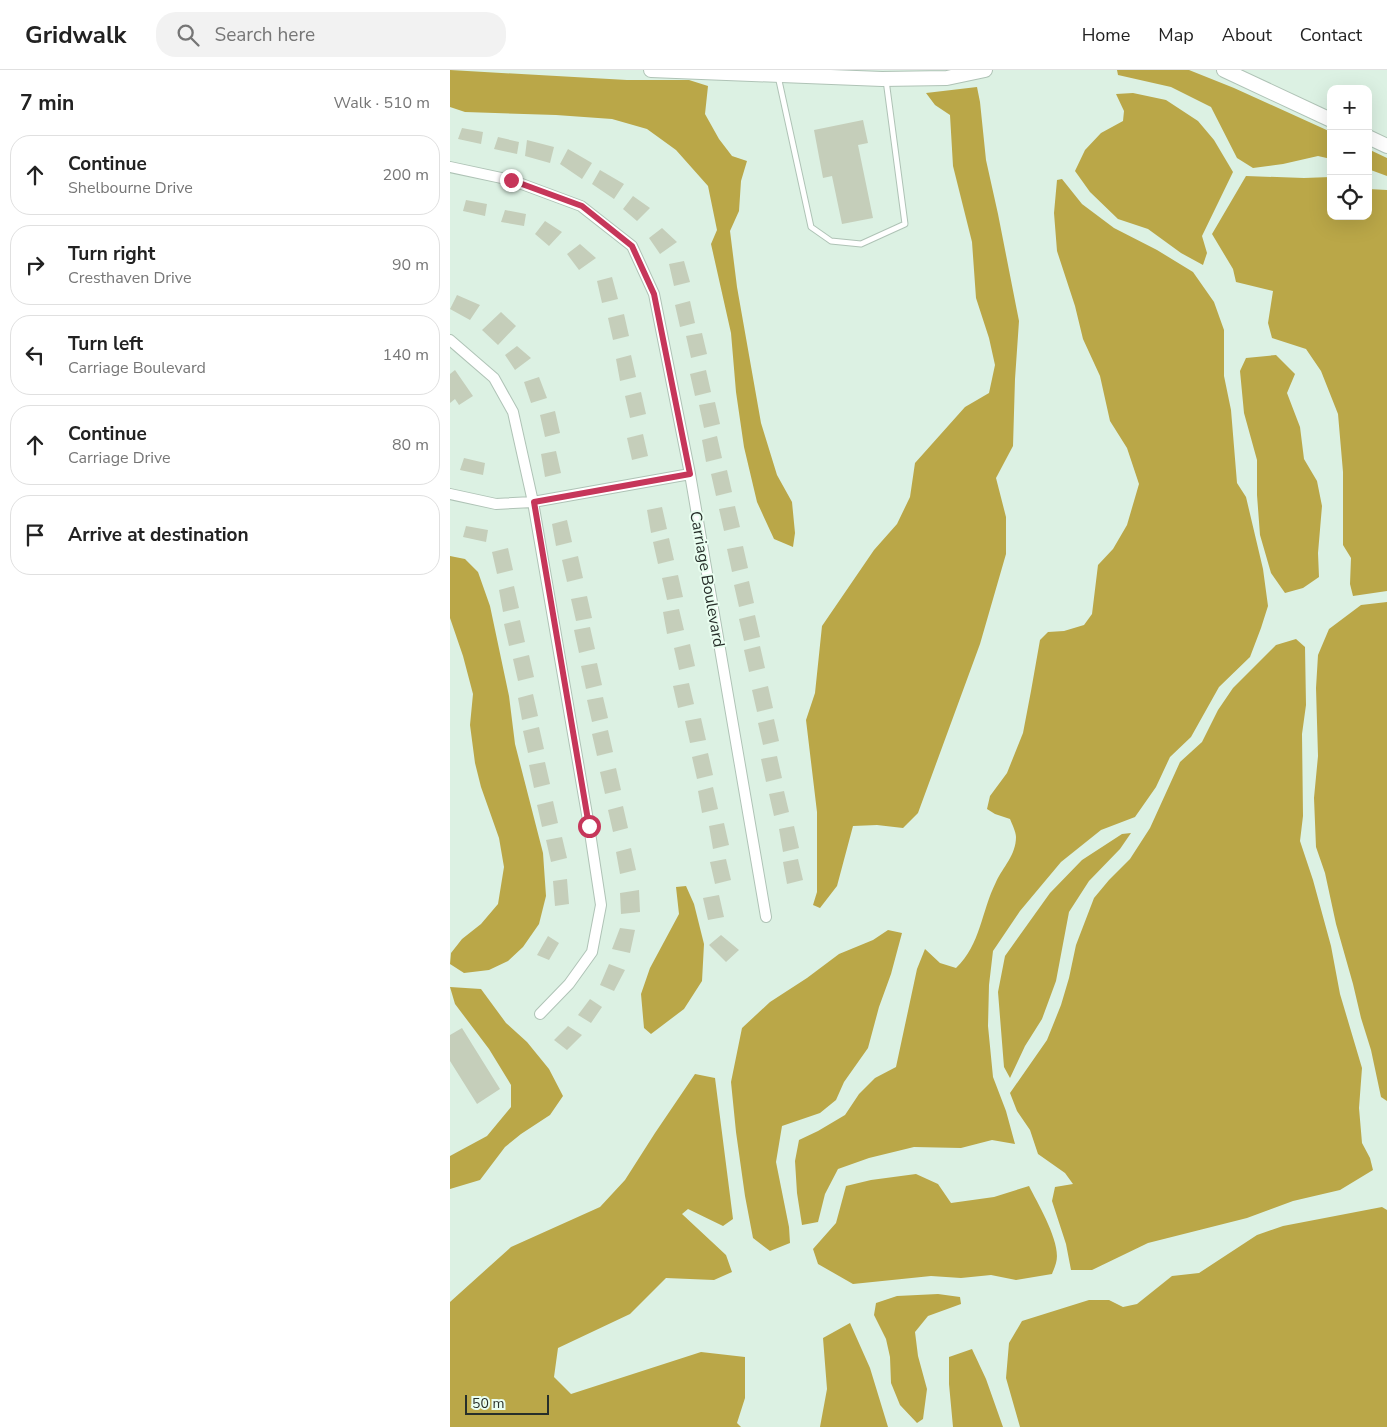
<!DOCTYPE html>
<html lang="en">
<head>
<meta charset="utf-8">
<style>
	:root { --surface:#fff; --page:#f2f2f2; --text:#222; --muted:#767676; --line:#e0e0e0 }
	body { margin:0; font-family:"Nunito Sans",sans-serif; background:var(--page); color:var(--text) }
	.controls { position:absolute; right:15px; top:15px; display:grid; overflow:hidden; border-radius:10px; box-shadow:0 5px 20px #0002 }
	.controls button { width:45px; height:45px; display:grid; place-items:center; padding:0; border:0; border-bottom:1px solid var(--line); background:var(--surface); color:var(--text); font:25px sans-serif }
	.scale { position:absolute; left:15px; bottom:12px; width:84px; box-sizing:border-box; padding-left:5px; border:2px solid #272f2a; border-top:0; font-size:14px; line-height:18px; white-space:nowrap; color:#272f2a; -webkit-text-stroke:4px #e9fef0; paint-order:stroke }
	.stop { position:absolute; width:15px; height:15px; margin:-11px; border:4px solid #c6365a; border-radius:50%; background:#fff }
	.stop.end { background:#c6365a; border-color:#fff; box-shadow:0 1px 5px #0008 }
	.list { margin:0; padding:0; list-style:none }
	h2 { display:flex; justify-content:space-between; align-items:center; height:65px; margin:0; padding:0 20px; font-size:21px }
	h2 small { font-size:16px; font-weight:400; color:var(--muted) }
	.list li { display:grid; grid-template-columns:32px 1fr auto; gap:15px; align-items:center; box-sizing:border-box; height:80px; margin:0 10px 10px; padding:0 10px; border:1px solid var(--line); border-radius:20px }
	.list b { display:block; font-size:19px; white-space:nowrap }
	.list p { margin:0; font-size:16px; white-space:nowrap; color:var(--muted) }
	.list em { font-size:16px; font-style:normal; color:var(--muted) }
	.icon { flex:none; width:28px; height:28px; fill:none; stroke:currentColor; stroke-width:2; stroke-linecap:round; stroke-linejoin:round }
	.map { position:relative; flex:none; width:937px; height:1357px; overflow:hidden }
	header { display:flex; align-items:center; gap:30px; box-sizing:border-box; height:70px; padding:0 25px; background:var(--surface); border-bottom:1px solid var(--line) }
	header strong { font-size:24px }
	nav { display:flex; gap:28px; margin-inline-start:auto; font-size:18px }
	.search { width:350px; height:45px; background:var(--page); display:flex; align-items:center; gap:12px; box-sizing:border-box; padding:0 18px; border-radius:20px; color:var(--muted); font-size:19px }
	main { display:flex }
	aside { flex:1; background:var(--surface) }
	.map>svg:first-child { display:block }
</style>
</head>
<body>
<header>
<strong>Gridwalk</strong>
<div class="search"><svg class="icon" aria-label="search" viewBox="0 0 24 24"><circle cx="10" cy="10" r="6"/><path d="M15 15l6 6"/></svg>Search here</div>
<nav><a>Home</a><a>Map</a><a>About</a><a>Contact</a></nav>
</header>
<main>
<aside>
<h2>7 min<small>Walk · 510 m</small></h2>
<ul class="list">
<li><svg class="icon" aria-label="ahead" viewBox="0 0 24 24"><path d="M12 20V5M6 11l6-6 6 6"/></svg><div><b>Continue</b><p>Shelbourne Drive</p></div><em>200 m</em></li>
<li><svg class="icon" aria-label="right" viewBox="0 0 24 24"><path d="M7 20v-9h11M14 6l5 5-5 5"/></svg><div><b>Turn right</b><p>Cresthaven Drive</p></div><em>90 m</em></li>
<li><svg class="icon" aria-label="left" viewBox="0 0 24 24"><path d="M17 20v-9H6M10 6l-5 5 5 5"/></svg><div><b>Turn left</b><p>Carriage Boulevard</p></div><em>140 m</em></li>
<li><svg class="icon" aria-label="ahead" viewBox="0 0 24 24"><path d="M12 20V5M6 11l6-6 6 6"/></svg><div><b>Continue</b><p>Carriage Drive</p></div><em>80 m</em></li>
<li><svg class="icon" aria-label="arrive" viewBox="0 0 24 24"><path d="M6 21V4h12l-3 4 3 4H6"/></svg><div><b>Arrive at destination</b></div></li>
</ul>
</aside>
<div class="map">
<svg width="937" height="1357" viewBox="0 0 937 1357">
	<rect width="100%" height="100%" fill="#dcf1e3"/>
	<path fill="#baa748" d="M0,0L177,10H239L258,16L255,44L269,69L282,86L297,91L291,111L289,141L280,161L287,217L311,353L327,405L342,432L345,463L343,477L324,469L307,432L294,377L286,322L281,263L261,174L267,160L258,116L226,80L197,59L162,49L106,45L15,42L0,37Z
		M667,0H739L784,18L881,62V89L868,86L833,94L803,98L787,88L761,37L721,17L668,5Z
		M527,17L530,32L536,90L548,144L569,251L565,309L563,376L546,408L556,447V484L530,574L468,743L453,758L427,755L403,756L387,816L370,838L363,835L367,822V742L356,650L365,623L372,556L424,480L447,454L460,427L465,393L515,337L539,323L545,295L539,268L526,228L522,172L503,96L500,45L485,35L476,23Z
		M683,23L716,30L748,51L764,70L783,102L752,166L757,183L753,195L731,183L698,159L668,149L640,122L625,101L635,80L651,63L673,51L674,41L666,24Z
		M918,79L937,88V106L918,99Z
		M796,106L854,108L881,107V146H918V119L937,120V521L903,526L900,514L901,488L893,475V402L888,344L871,301L856,279L822,268L818,253L823,221L786,212L783,199L762,164Z
		M612,109L632,134L664,158L707,180L743,202L764,232L774,260V306L781,340L787,413L796,427L813,499L818,536L811,558L800,587L769,617L741,667L720,687L706,717L685,747L651,760L611,792L570,841L543,881L539,915L538,956L543,1007L556,1041L565,1074L542,1070L511,1078L464,1077L419,1088L388,1099L375,1124L368,1152L352,1155L347,1123L345,1091L349,1070L368,1061L395,1045L409,1024L425,1008L446,997L467,899L475,879L490,893L506,898C531,874 531,842 546,812C553,797 566,785 566,767C566,762 562,754 560,749L545,744L537,739L540,726L557,703L573,663L581,621L590,570L598,562L614,561L634,555L642,544L648,495L663,479L677,455L689,414L677,378L660,351L650,306L633,269L625,236L607,181L604,143L607,110Z
		M826,285L845,304L837,323L850,357L854,389L867,411L872,436L868,483L869,507L853,518L835,523L821,503L810,465L807,425V390L794,343L790,301L796,288Z
		M0,486L15,489L28,502L40,536L59,626L65,674L93,783L96,826L89,854L73,877L58,891L39,900L14,903L0,894L1,883L12,869L31,854L48,834L54,797L49,768L31,717L25,693L20,655L23,624L13,586L0,548Z
		M937,532V1031L931,1027L921,980L911,948L903,914L886,854L875,803L866,777L864,728L868,686L866,618L868,585L879,559L911,535Z
		M846,569L855,577L856,635L852,664L853,746L850,771L863,810L881,876L890,924L912,998L909,1038L912,1073L920,1088L923,1100L890,1120L843,1131L797,1148L698,1173L642,1200H621L616,1174L602,1131L605,1117L623,1114L615,1103L588,1084L580,1060L567,1041L560,1023L597,970L611,935L619,908L626,875L644,828L659,810L680,789L700,758L730,692L752,672L768,640L783,618L826,575Z
		M681,763L670,779L639,811L619,842L606,911L592,949L575,976L560,1008L554,997L548,922L555,886L600,823L632,790L672,764Z
		M236,816L244,834L254,874L252,911L234,939L201,964L194,958L191,924L200,898L229,844L226,817Z
		M438,860L452,863L441,904L429,937L418,978L394,1012L386,1030L370,1043L332,1056L326,1092L339,1157L340,1173L320,1181L303,1168L295,1126L286,1062L281,1012L292,958L320,932L357,908L389,884L423,870Z
		M0,917L31,919L56,953L77,972L99,999L113,1026L100,1045L71,1064L55,1077L30,1110L0,1119V1086L37,1066L61,1037V1015L39,979L5,934Z
		M245,1004L265,1008L283,1149L273,1156L238,1139L232,1144L276,1185L282,1202L264,1210L216,1208L180,1244L108,1278L104,1307L121,1324L251,1282L295,1287V1328L287,1353L291,1357H0V1232L61,1177L150,1137L175,1110L205,1063Z
		M466,1104L488,1114L501,1133L544,1127L579,1116C588,1134 612,1174 606,1193C605,1197 603,1201 602,1204L566,1210L541,1205L511,1208L481,1206L403,1214L368,1194L363,1179L386,1153L396,1116L421,1110Z
		M932,1137L937,1140V1357H570L556,1308L559,1273L572,1251L639,1230H659L673,1237L687,1234L722,1206L749,1203L807,1165L833,1156Z
		M488,1224L510,1227L511,1234L478,1246L465,1262L468,1286L477,1319L473,1349L467,1353L450,1335L441,1313L440,1287L436,1269L424,1245L426,1233L447,1226Z
		M400,1253L420,1298L438,1357H370L377,1319L373,1268Z
		M522,1279L536,1309L553,1357H503L499,1314V1287Z"/>
	<path fill="#c5ceba" d="M413,50L418,73L408,75L423,148L392,154L382,106L373,108L364,60Z
		M12,58L33,62L31,74L8,69Z
		M48,67L69,72L67,84L44,79Z
		M77,70L104,77L100,93L75,86Z
		M118,79L142,93L132,109L110,94Z
		M150,100L174,114L164,129L142,114Z
		M183,126L200,138L187,151L173,139Z
		M16,130L37,134L35,146L13,141Z
		M55,140L76,144L74,156L51,152Z
		M95,151L112,162L99,176L85,164Z
		M212,158L227,172L210,184L199,168Z
		M130,174L146,188L129,200L117,184Z
		M234,191L240,212L224,216L219,194Z
		M162,207L168,229L152,233L147,211Z
		M7,225L30,235L20,250L0,239Z
		M240,231L245,253L230,257L225,235Z
		M51,242L66,256L48,275L32,260Z
		M174,244L179,266L163,270L158,248Z
		M252,263L257,284L241,288L236,266Z
		M67,276L81,288L65,300L55,285Z
		M181,285L186,307L170,311L166,289Z
		M5,300L23,326L9,335L5,329L0,333V304Z
		M256,300L261,322L245,326L240,304Z
		M89,307L97,328L81,333L74,312Z
		M191,322L196,344L180,348L175,326Z
		M265,332L270,354L254,358L249,335Z
		M105,341L110,363L95,367L90,345Z
		M193,364L198,386L182,390L177,368Z
		M267,366L272,388L256,392L252,370Z
		M106,381L111,403L95,407L91,384Z
		M14,388L35,393L33,405L10,400Z
		M277,400L282,422L266,426L261,404Z
		M285,436L290,457L274,461L269,439Z
		M212,437L217,459L201,463L197,440Z
		M117,450L122,472L106,476L102,454Z
		M16,456L38,460L36,472L13,467Z
		M219,468L224,490L208,494L203,472Z
		M293,476L298,498L282,502L277,479Z
		M58,478L63,500L47,504L42,482Z
		M128,486L133,508L117,512L112,490Z
		M228,505L233,527L217,530L212,508Z
		M299,511L304,533L289,537L284,515Z
		M64,516L69,538L53,542L49,520Z
		M137,526L142,548L126,551L121,529Z
		M229,539L234,560L217,564L213,542Z
		M305,545L310,567L294,571L289,549Z
		M70,550L75,572L59,576L54,554Z
		M140,557L145,579L129,583L124,560Z
		M240,574L245,596L229,600L224,578Z
		M310,576L315,598L299,602L294,580Z
		M79,585L84,607L68,611L63,589Z
		M147,593L152,615L136,619L131,596Z
		M239,613L244,634L228,638L223,616Z
		M318,616L323,638L307,642L302,620Z
		M83,624L88,646L72,650L68,628Z
		M153,627L158,648L142,652L137,630Z
		M251,648L256,670L240,673L235,651Z
		M324,649L329,671L313,675L308,653Z
		M89,657L94,679L78,683L73,661Z
		M158,660L163,682L147,686L142,664Z
		M258,683L263,705L247,709L242,687Z
		M327,686L332,708L316,712L311,689Z
		M95,692L100,714L84,718L79,695Z
		M166,698L171,720L155,724L150,702Z
		M263,717L268,739L252,743L248,721Z
		M334,721L339,742L324,746L319,724Z
		M103,731L108,753L92,757L87,735Z
		M173,736L178,758L163,762L158,740Z
		M274,753L279,775L263,779L259,756Z
		M344,756L349,778L333,782L329,759Z
		M112,767L117,788L101,792L96,770Z
		M181,778L186,800L170,804L166,782Z
		M276,789L281,810L265,814L260,792Z
		M348,789L353,810L337,814L333,792Z
		M117,809L119,834L105,836L103,811Z
		M189,820L190,842L171,844L170,823Z
		M269,825L274,847L258,850L253,828Z
		M170,858L185,860L180,883L162,879Z
		M271,865L289,880L276,892L259,875Z
		M98,866L109,873L99,890L87,885Z
		M159,894L175,900L164,921L150,915Z
		M140,929L152,937L141,953L128,945Z
		M118,956L132,965L117,980L104,970Z
		M12,958L50,1019L27,1034L0,991V965Z"/>
	<g fill="none" stroke-linecap="round" stroke-linejoin="round">
		<g stroke="#afc3b6" stroke-width="7">
			<path id="lane" d="M328,6L361,157L381,171L411,174L455,154L436,10"/>
		</g>
		<g stroke="#afc3b6" stroke-width="12">
			<path id="street" d="M0,97L61,110L131,136L182,176L204,224L240,404L316,847
				M0,270L44,308L63,342L83,432L139,756L151,835L142,882L119,914L90,944
				M0,424L46,434L83,432L240,404"/>
		</g>
		<g stroke="#afc3b6" stroke-width="16">
			<path id="secondary" d="M201,0L432,9L497,8L535,0
				M774,0L881,50
				M918,67L937,76"/>
		</g>
		<use href="#lane" stroke="#fff" stroke-width="5"/>
		<use href="#street" stroke="#fff" stroke-width="10"/>
		<use href="#secondary" stroke="#fff" stroke-width="14"/>
	</g>
	<g fill="none" stroke-linecap="round" stroke-linejoin="round">
		<path stroke="#c6365a" stroke-width="6" d="M61,110L132,136L182,176L204,224L240,404L84,432L139,756"/>
	</g>
	<g text-anchor="middle" stroke-width="4" stroke-linejoin="round" paint-order="stroke">
		<g font-size="16" fill="#272f2a" stroke="#e9fef0">
			<text transform="translate(258 509) rotate(80)" y="6">Carriage Boulevard</text>
		</g>
	</g>
</svg>
<div class="controls">
<button>+</button>
<button>−</button>
<button><svg class="icon" aria-label="locate" viewBox="0 0 24 24"><circle cx="12" cy="12" r="6"/><path d="M12 2v4M12 18v4M2 12h4M18 12h4"/></svg></button>
</div>
<div class="scale">50 m</div>
<div class="stop" style="left:139px;top:756px"></div>
<div class="stop end" style="left:61px;top:110px"></div>
</div>
</main>
</body>
</html>
